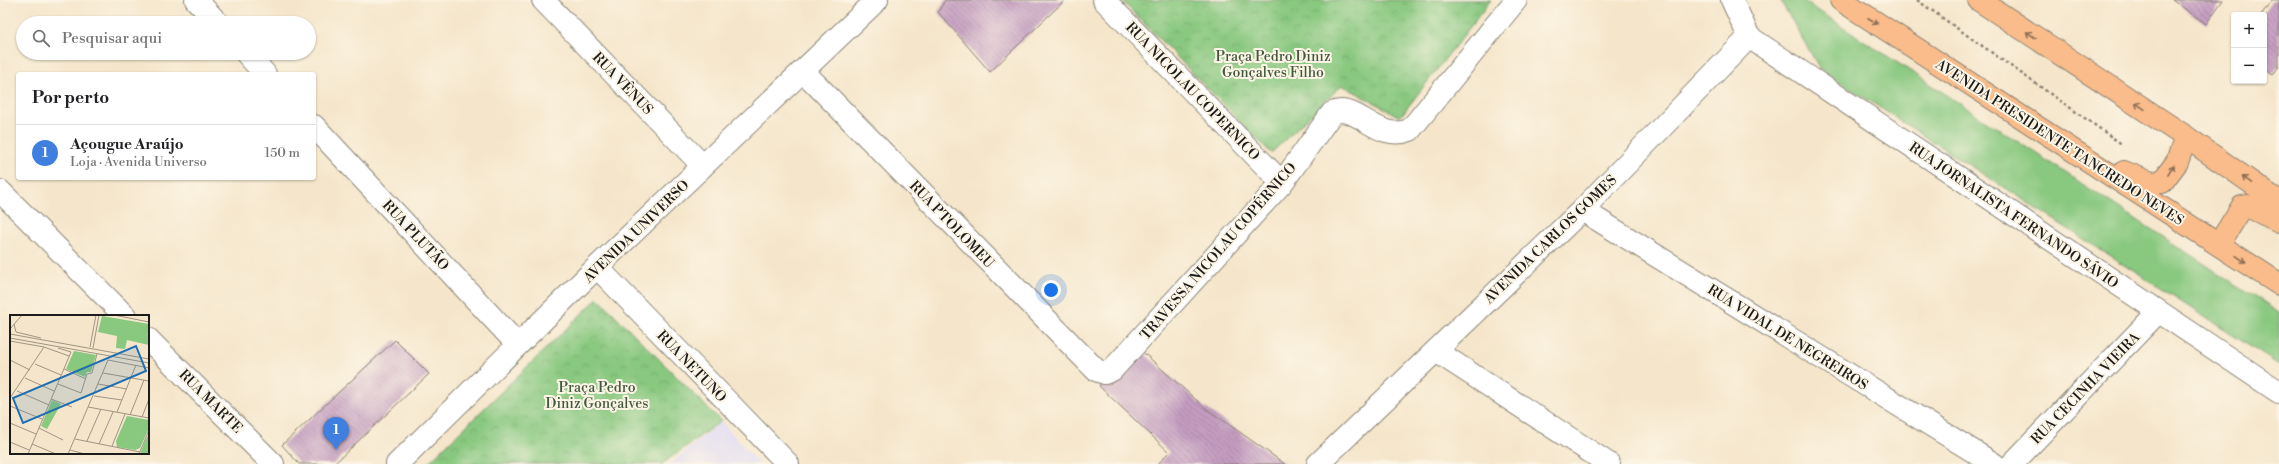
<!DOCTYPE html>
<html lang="pt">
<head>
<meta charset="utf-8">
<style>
	:root { --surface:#fff; --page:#f2f2f2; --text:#202124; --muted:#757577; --line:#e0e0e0; --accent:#1a73e8 }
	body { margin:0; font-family:"Libre Bodoni",serif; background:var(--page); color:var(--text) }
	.controls { position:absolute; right:12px; top:12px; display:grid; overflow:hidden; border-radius:4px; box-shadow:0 1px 3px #0004 }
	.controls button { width:36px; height:36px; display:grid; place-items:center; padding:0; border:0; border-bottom:1px solid var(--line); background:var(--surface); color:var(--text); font:20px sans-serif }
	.you { position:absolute; left:1051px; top:290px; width:14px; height:14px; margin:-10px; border:3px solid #fff; border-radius:50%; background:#1a73e8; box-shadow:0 0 0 6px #1a73e833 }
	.badge { display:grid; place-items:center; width:26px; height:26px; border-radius:50%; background:var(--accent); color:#fff; font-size:13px; font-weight:700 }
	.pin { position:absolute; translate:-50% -33px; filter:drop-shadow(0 1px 2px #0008) }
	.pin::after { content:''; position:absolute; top:21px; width:14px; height:12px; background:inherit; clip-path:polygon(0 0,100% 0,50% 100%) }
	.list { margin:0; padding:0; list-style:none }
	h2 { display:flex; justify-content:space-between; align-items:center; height:52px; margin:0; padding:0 16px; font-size:17px }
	h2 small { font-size:13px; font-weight:400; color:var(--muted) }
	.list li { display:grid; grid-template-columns:26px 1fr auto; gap:12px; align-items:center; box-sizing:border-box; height:56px; padding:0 16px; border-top:1px solid var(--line) }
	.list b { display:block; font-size:15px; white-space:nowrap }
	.list p { margin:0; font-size:13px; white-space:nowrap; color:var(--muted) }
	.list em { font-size:13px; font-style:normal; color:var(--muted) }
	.icon { flex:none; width:22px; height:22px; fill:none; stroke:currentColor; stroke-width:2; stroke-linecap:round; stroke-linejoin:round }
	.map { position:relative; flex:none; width:2279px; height:464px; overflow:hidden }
	.search { position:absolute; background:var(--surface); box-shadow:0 1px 3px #0004; left:16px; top:16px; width:300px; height:44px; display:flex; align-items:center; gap:10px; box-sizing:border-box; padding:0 14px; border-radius:22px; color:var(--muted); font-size:15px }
	.panel { position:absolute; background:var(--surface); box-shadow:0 1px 3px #0004; left:16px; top:72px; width:300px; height:108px; border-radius:4px }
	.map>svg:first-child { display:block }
</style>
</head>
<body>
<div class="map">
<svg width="2279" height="464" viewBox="0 0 2279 464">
	<defs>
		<pattern id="park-crowns" width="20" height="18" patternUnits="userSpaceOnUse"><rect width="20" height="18" fill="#88c87f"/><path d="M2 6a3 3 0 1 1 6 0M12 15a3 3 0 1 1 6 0" fill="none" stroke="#75ab6d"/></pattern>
		<pattern id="building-back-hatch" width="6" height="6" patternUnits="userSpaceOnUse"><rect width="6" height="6" fill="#c59dc1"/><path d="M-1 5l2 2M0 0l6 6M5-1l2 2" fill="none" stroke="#9f7f9c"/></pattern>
	</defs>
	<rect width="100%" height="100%" fill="#fcf5e5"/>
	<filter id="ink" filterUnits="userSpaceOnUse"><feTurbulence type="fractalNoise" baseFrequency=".025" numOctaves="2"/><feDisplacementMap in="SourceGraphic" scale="8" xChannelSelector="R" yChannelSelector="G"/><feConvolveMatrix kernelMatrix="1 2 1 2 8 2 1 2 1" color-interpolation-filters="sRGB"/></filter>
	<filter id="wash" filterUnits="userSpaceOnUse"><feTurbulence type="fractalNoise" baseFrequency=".012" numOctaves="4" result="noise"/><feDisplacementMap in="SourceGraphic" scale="16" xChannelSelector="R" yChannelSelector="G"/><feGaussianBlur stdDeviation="0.9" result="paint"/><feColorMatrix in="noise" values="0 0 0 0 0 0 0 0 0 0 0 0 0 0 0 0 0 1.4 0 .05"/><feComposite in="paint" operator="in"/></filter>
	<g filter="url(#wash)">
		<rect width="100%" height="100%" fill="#f5e6cb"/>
		<path fill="#dad6f7" d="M721,421L759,464H670Z"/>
		<path fill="#88c87f" stroke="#52724e" d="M1780,0H1802L2279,313V365L1820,69Z"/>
		<path fill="url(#park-crowns)" stroke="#52724e" d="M1121,0H1491L1400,117L1342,85L1271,153Z
			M598,298L721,421L662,464H427Z"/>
		<g id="blocks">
			<path fill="url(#building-back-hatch)" d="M945,0H1065L990,72L938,12Z
				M2173,0H2223L2206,24Z
				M2272,0H2279V66L2273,75L2264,69V15H2261Z
				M395,340L429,374L334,464H299L282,445Z
				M1135,345L1204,407L1285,464H1158L1169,452L1099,386Z"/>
		</g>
	</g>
	<g filter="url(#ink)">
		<use href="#blocks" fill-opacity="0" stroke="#888174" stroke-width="1"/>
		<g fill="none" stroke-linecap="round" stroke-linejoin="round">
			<g stroke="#888174" stroke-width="24">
				<path id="minor" d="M196,0L218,23
					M543,0L703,166
					M1104,0L1282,183
					M1732,0L1749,37
					M1749,37L2279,392
					M246,53L265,74
					M803,71L1096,370L1105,373L1112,370L1282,183L1332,113C1358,102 1376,143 1410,130L1516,0
					M314,126L518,345
					M0,191L125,316
					M1582,210L1994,464
					M597,267L788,464
					M148,339L273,464
					M1436,351L1609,464
					M397,464L597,267L877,0
					M1318,464L1582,210L1749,37
					M2012,464L2158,312"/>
			</g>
			<g stroke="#888174" stroke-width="24">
				<path id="primary" d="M1841,0L2279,284
					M1979,0L2186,137L2279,202
					M2124,172L2151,183L2162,182L2177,162L2186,137
					M2219,244L2242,207L2247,206L2279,221"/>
			</g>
			<path stroke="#888174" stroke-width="2.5" stroke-dasharray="3 3" stroke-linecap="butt" d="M1917,0L2123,145"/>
			<use href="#minor" stroke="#fff" stroke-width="22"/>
			<use href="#primary" stroke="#f9bc8a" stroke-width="22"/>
		</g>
		<defs><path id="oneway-shaft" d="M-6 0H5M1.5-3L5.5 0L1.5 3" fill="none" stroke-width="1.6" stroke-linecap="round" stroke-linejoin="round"/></defs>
		<g stroke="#8a6c53">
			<use href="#oneway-shaft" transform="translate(1873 21) rotate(33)"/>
			<use href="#oneway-shaft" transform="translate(2031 35) rotate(-146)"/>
			<use href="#oneway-shaft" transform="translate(2140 106) rotate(-146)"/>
			<use href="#oneway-shaft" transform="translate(2171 170) rotate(-58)"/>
			<use href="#oneway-shaft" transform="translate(2247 180) rotate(-145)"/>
			<use href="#oneway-shaft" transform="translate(2241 259) rotate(34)"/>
		</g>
	</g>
	<g text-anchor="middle" stroke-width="4" stroke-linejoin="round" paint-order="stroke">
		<g font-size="14" fill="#42583f" stroke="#fcf5e5">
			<text x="1273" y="61">Praça Pedro Diniz<tspan x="1273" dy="16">Gonçalves Filho</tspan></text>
			<text x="597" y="392">Praça Pedro<tspan x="597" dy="16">Diniz Gonçalves</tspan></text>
		</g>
		<g font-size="14" fill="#1c1c1c" stroke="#fcf5e5">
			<text transform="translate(623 83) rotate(46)" y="5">RUA VÊNUS</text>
			<text transform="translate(1193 91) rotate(46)" y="5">RUA NICOLAU COPERNICO</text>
			<text transform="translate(2060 142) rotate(33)" y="5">AVENIDA PRESIDENTE TANCREDO NEVES</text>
			<text transform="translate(2014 215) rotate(34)" y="5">RUA JORNALISTA FERNANDO SÁVIO</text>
			<text transform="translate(952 224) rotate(46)" y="5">RUA PTOLOMEU</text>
			<text transform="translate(636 231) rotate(-44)" y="5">AVENIDA UNIVERSO</text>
			<text transform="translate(416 235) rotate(47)" y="5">RUA PLUTÃO</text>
			<text transform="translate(1550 239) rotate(-44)" y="5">AVENIDA CARLOS GOMES</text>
			<text transform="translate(1218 251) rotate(-49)" y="5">TRAVESSA NICOLAU COPÉRNICO</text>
			<text transform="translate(1788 337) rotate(32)" y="5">RUA VIDAL DE NEGREIROS</text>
			<text transform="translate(692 366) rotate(46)" y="5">RUA NETUNO</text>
			<text transform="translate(2085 388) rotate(-46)" y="5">RUA CECINHA VIEIRA</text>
			<text transform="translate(211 401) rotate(45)" y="5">RUA MARTE</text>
		</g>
	</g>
	<g transform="translate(10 315)">
		<rect width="139" height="139" fill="#f5e6cb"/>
		<path d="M92,1L139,9V30L117,25L115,34L106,33L107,21L88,17Z" fill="#88c87f"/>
		<path d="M64,36L86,40L81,57H77L75,62L56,54ZM42,85L51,89L37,114L31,111ZM117,101L139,105V113L130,133L125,135L107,132L106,126ZM139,119V139H130L135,126Z" fill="#88c87f"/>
		<path fill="none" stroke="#9e9585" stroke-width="1" d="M104,0L139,7M4,9L6,17L31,23M0,14L12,0M0,19L139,44M0,23L139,48M0,26L34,32L59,41M80,32L86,0M48,33L61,37M83,33L89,0M0,45L20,55M98,45L139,53M25,49L51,60M54,54L76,64M93,58L139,66M15,63L44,76M48,69L71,78L77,59L82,58L87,39M88,69L117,74M7,76L39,90M84,81L112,85M0,83L34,32M41,84L62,92M0,91L32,104M78,92L139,103M107,97L126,50M120,100L134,65M132,102L139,84M0,108L26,119M29,113L53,125M65,124L130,137M77,126L91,94M0,127L19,135M22,129L46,139M89,129L103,97M102,131L115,99M60,135L75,139M18,139L61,37M58,139L98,45M129,139L139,115"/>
		<path fill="#1f6fb2" fill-opacity="0.15" stroke="#1f6fb2" stroke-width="2" d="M126,31L136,56L13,108L3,83Z"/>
		<rect width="139" height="139" fill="none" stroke="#1c1c1c" stroke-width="2"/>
	</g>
</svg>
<div class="controls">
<button>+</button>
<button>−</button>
</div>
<div class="you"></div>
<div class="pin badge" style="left:336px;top:450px;background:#3f7fe0">1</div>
<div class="search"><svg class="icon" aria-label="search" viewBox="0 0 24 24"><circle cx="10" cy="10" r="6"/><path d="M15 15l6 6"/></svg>Pesquisar aqui</div>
<section class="panel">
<h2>Por perto<small></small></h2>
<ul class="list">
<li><span class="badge" style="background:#3f7fe0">1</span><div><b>Açougue Araújo</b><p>Loja · Avenida Universo</p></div><em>150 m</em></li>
</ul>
</section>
</div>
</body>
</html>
